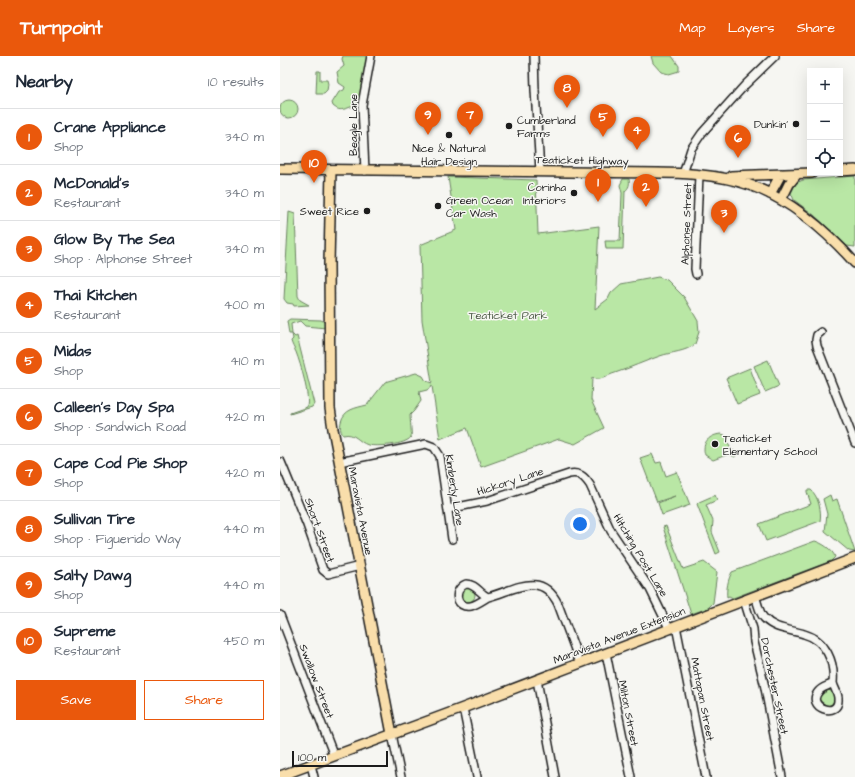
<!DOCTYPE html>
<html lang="en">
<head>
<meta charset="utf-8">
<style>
	:root { --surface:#fff; --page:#f2f2f3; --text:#1f2937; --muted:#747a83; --line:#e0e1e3; --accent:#ea580c }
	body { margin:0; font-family:"Architects Daughter",sans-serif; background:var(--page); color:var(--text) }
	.controls { position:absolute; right:12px; top:12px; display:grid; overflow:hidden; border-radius:0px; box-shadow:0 4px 16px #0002 }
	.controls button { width:36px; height:36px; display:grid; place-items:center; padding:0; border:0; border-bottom:1px solid var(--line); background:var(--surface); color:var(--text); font:20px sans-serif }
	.scale { position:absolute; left:12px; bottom:10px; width:96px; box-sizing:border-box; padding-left:4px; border:2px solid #1c1c1c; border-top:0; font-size:11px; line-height:14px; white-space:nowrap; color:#1c1c1c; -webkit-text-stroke:3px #f6f6f2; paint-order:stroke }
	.you { position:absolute; left:300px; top:468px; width:14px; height:14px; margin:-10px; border:3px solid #fff; border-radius:50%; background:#1a73e8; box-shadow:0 0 0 6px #1a73e833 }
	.badge { display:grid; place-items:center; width:26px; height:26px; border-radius:50%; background:var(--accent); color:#fff; font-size:13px; font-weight:700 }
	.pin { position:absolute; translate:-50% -33px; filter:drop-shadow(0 1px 2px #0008) }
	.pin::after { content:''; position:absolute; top:21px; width:14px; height:12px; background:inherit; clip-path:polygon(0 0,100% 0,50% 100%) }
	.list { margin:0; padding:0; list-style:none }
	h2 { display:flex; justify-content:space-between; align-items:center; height:52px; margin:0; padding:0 16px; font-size:17px }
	h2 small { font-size:13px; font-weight:400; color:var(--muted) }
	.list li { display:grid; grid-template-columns:26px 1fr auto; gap:12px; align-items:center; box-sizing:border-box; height:56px; padding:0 16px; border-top:1px solid var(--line) }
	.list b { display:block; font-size:15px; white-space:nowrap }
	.list p { margin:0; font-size:13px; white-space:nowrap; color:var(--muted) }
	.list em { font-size:13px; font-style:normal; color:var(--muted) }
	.actions { display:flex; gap:8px; padding:12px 16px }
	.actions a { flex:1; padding:9px 0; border:1px solid var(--accent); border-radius:0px; text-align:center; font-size:14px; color:var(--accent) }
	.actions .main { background:var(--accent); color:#fff }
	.icon { flex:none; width:22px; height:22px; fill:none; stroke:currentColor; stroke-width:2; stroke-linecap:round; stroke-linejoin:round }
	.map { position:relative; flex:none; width:575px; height:721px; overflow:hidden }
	header { display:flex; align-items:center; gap:24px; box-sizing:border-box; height:56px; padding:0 20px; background:var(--accent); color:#fff }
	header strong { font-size:19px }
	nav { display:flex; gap:22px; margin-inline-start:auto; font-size:14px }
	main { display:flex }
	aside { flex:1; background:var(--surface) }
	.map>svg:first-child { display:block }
</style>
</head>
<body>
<header>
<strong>Turnpoint</strong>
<nav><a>Map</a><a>Layers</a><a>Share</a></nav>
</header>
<main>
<aside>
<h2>Nearby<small>10 results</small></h2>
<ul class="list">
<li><span class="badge">1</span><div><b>Crane Appliance</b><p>Shop</p></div><em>340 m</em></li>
<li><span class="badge">2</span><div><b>McDonald's</b><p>Restaurant</p></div><em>340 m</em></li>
<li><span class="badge">3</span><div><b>Glow By The Sea</b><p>Shop · Alphonse Street</p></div><em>340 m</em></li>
<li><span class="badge">4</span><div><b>Thai Kitchen</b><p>Restaurant</p></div><em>400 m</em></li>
<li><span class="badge">5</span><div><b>Midas</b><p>Shop</p></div><em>410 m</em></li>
<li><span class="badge">6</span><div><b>Calleen's Day Spa</b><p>Shop · Sandwich Road</p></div><em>420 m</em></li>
<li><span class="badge">7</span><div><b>Cape Cod Pie Shop</b><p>Shop</p></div><em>420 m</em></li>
<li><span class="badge">8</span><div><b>Sullivan Tire</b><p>Shop · Figuerido Way</p></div><em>440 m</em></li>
<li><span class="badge">9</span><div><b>Salty Dawg</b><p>Shop</p></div><em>440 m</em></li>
<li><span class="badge">10</span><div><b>Supreme</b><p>Restaurant</p></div><em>450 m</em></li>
</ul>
<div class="actions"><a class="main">Save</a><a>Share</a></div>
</aside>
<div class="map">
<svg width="575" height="721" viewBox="0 0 575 721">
	<rect width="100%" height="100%" fill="#f6f6f2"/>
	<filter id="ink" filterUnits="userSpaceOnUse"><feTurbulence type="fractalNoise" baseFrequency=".025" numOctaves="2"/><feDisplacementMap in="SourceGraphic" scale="8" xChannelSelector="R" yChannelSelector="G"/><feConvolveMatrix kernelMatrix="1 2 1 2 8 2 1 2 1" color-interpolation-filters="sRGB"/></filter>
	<g filter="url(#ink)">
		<path fill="#b9e7a5" stroke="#6a8260" d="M63,0H88L78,50C75,51 71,50 68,52C61,54 59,55 53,50L52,47L59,36L64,34L65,31L59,27L57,16L64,10L62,3Z
			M371,0H392L399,10V15L389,18L381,16L373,7Z
			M37,15H40V24H47L48,28L47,35L44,38H36Z
			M0 53a9 9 0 1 1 18 0a9 9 0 1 1-18 0Z
			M575,120V191L567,190L534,159L514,144L511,137L516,127L523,124Z
			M168,121L256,124L258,178L319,170L315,253L328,243L331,237L341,228L378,221L387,224L404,241L418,265L419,276L415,288C406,296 391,296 380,300C365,305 350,312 335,317C327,319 321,326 312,322L311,344L324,372L295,388L279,383L201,411L187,372L160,383L152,330L147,334L139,336L141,345L134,355L130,359C130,364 132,378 131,381C126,389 97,391 88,389C78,386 75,376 63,379C60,374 60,371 61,366C64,353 76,352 87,349L105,326L108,325L136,317L143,320L146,325L152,327L142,264L140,189L176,174Z
			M343,123H349C350,128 349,132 345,135L343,193H326L325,185H340L342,137L340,129Z
			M9,156L15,158L18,240L20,244L29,249L14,250L13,248L7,247L4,243Z
			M10,263L41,264L45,266L46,272L25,270L20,265L11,268L12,278L15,281L17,280L34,348L32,351L10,358V357L27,351C30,340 21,309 16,296C14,292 12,289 11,285L13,283L12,278H9L7,265Z
			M488,304L499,330L485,336L474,310Z
			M470,312L480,339L457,348L446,322Z
			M441,378L445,379L451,394L457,396L455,401L449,398L433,404L425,399C421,386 430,379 441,378Z
			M372,398L376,407L381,406L386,420L397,416L410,449L382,459L378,447L395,440L377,446L360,402Z
			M527,434H531C538,440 542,455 540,465L486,485L479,468L531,448L527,436Z
			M435,439L437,444L426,449L433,465L432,476L440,496L436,498L417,448L419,446Z
			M550,439L552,445L557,443L575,496L569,495L545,475L547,458L543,443Z
			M386,470L403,513L424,506L437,516L433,547L428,552L411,558L383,471Z
			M535,485C542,487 553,494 555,501L551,505L453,542L449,540L447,541C446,534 448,523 452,516Z
			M181 539a7 7 0 1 1 14 0a7 7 0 1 1-14 0Z
			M539 642a8 8 0 1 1 16 0a8 8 0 1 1-16 0Z"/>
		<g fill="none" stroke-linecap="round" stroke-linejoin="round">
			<g stroke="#1c1c1c" stroke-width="10">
				<path id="minor" d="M254,0L255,34L260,115
					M85,115L82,49L91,0
					M403,118L411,93L422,77L465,29L495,0
					M416,218L415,213L419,119
					M541,276L537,279L536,284L537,290L575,387
					M1,406L27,469L43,514L48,518L80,510
					M59,406L146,388L154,391L160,400L172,483
					M168,453L207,445L289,418C299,416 304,420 310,429L331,475L370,533L389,572
					M186,528C196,528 199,537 208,541C203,544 196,549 191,550C176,553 172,534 186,528Z
					M475,540C478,547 479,557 484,562C495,574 510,573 524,578C546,584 555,606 553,627
					M208,541C233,535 261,513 278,548L300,607
					M464,544L473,573L474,586L484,627L502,721
					M0,559L54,700
					M396,570L426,721
					M326,597L351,721
					M257,624L275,721
					M553,627C554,632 558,637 558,642C560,664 524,651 539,635C542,631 549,630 553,627Z
					M183,652L197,721
					M112,678L121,721
					M31,709L34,721"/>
			</g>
			<g stroke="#1c1c1c" stroke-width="12">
				<path id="major" d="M0,113L378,117C401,117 425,118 448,123C499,133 541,169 575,207
					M51,114L49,208L50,352L53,373L112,678
					M560,115L575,114
					M451,120L532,117
					M490,138L501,118
					M501,144L509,128L517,118
					M0,720L183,652L575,502"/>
			</g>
			<use href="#minor" stroke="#f6f6f2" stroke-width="7"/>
			<use href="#major" stroke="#f9deab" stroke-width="9"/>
		</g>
	</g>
	<g fill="#1c1c1c" stroke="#f6f6f2" stroke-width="1.5">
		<circle cx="516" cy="68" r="4"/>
		<circle cx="229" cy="70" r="4"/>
		<circle cx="169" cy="79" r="4"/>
		<circle cx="294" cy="137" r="4"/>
		<circle cx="158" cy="150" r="4"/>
		<circle cx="87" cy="155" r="4"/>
		<circle cx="435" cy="388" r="4"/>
	</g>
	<g text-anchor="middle" stroke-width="3" stroke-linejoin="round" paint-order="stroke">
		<g font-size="11" fill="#1c1c1c" stroke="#f6f6f2" text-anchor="start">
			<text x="237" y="68">Cumberland<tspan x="237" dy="13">Farms</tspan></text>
			<text x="508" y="72" text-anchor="end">Dunkin'</text>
			<text x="169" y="96" text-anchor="middle">Nice &amp; Natural<tspan x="169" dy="13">Hair Design</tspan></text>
			<text x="286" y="135" text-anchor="end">Corinha<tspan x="286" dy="13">Interiors</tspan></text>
			<text x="166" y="148">Green Ocean<tspan x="166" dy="13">Car Wash</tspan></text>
			<text x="79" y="159" text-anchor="end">Sweet Rice</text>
			<text x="443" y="386">Teaticket<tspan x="443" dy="13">Elementary School</tspan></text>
		</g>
		<g font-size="11" fill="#1c1c1c" stroke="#f6f6f2">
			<text transform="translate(73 69) rotate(-90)" y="4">Beagle Lane</text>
			<text transform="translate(302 104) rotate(1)" y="4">Teaticket Highway</text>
			<text transform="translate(406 168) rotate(-88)" y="4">Alphonse Street</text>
			<text transform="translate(230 425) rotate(-18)" y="4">Hickory Lane</text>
			<text transform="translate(175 434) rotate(81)" y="4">Kimberly Lane</text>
			<text transform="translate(81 455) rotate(79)" y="4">Maravista Avenue</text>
			<text transform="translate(40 474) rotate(70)" y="4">Short Street</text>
			<text transform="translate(361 499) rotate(59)" y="4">Hitching Post Lane</text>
			<text transform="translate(339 579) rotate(-21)" y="4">Maravista Avenue Extension</text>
			<text transform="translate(37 625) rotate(69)" y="4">Swallow Street</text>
			<text transform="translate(495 630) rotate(78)" y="4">Dorchester Street</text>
			<text transform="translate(423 643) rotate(79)" y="4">Mattapan Street</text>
			<text transform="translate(349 657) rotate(79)" y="4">Milton Street</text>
		</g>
		<g font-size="11" fill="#4b5945" stroke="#f6f6f2">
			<text x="228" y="263">Teaticket Park</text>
		</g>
	</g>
</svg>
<div class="controls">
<button>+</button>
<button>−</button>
<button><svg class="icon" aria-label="locate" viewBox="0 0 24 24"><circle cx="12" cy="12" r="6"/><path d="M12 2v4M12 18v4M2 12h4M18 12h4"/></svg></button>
</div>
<div class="scale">100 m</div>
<div class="you"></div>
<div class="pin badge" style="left:318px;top:146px">1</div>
<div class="pin badge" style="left:366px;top:151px">2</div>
<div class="pin badge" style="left:444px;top:177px">3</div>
<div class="pin badge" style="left:357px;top:94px">4</div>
<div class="pin badge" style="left:323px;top:81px">5</div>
<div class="pin badge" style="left:458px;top:102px">6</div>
<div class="pin badge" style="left:190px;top:79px">7</div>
<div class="pin badge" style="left:287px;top:52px">8</div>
<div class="pin badge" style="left:148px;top:79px">9</div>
<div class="pin badge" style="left:34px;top:127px">10</div>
</div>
</main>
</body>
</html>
